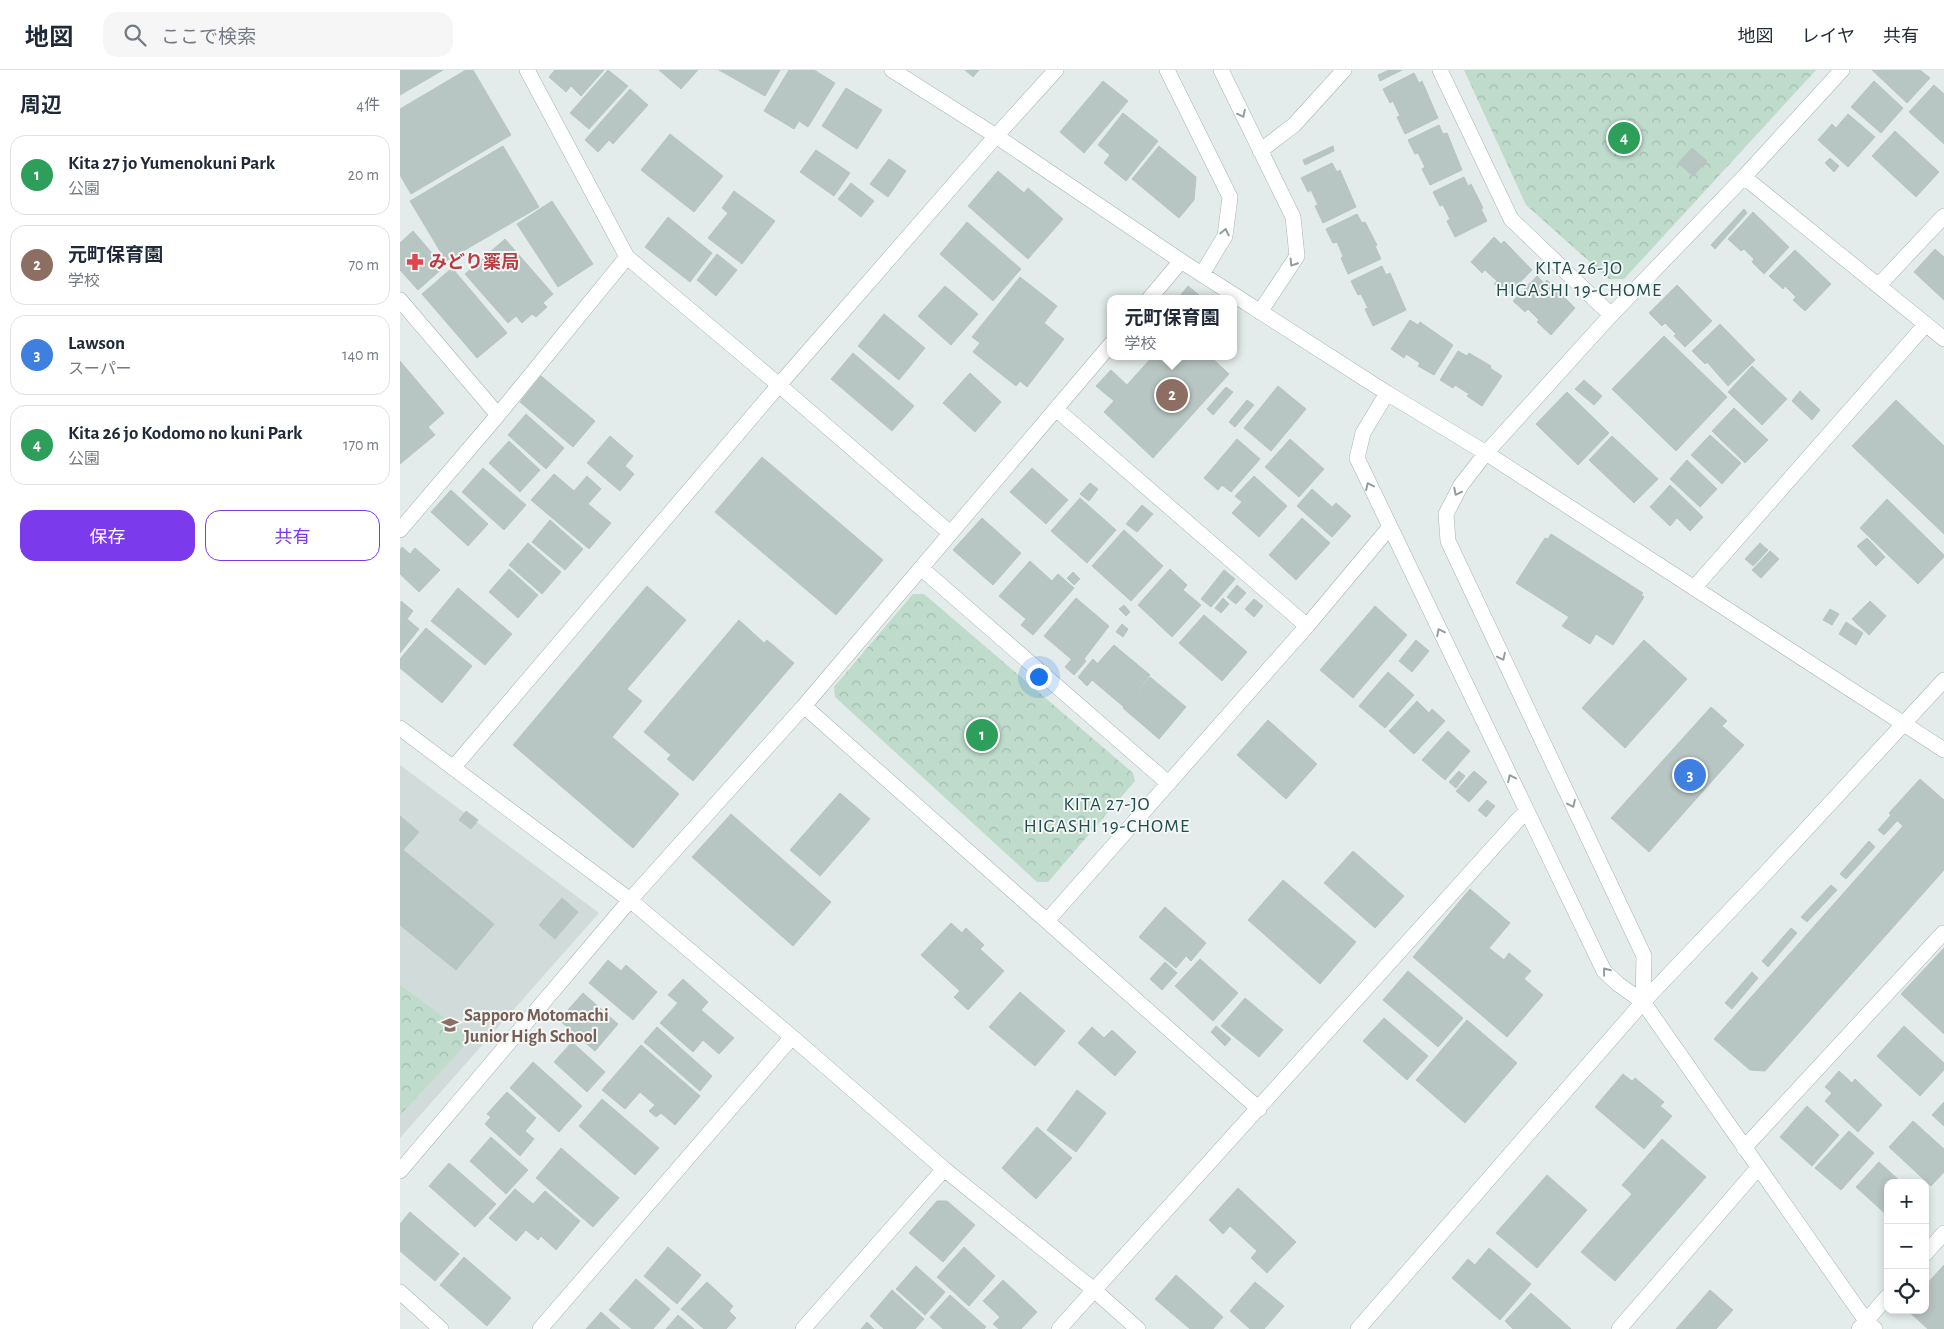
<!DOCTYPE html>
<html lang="ja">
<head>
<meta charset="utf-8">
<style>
	:root { --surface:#fff; --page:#f6f6f7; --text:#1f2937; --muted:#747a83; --line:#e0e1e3; --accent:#7c3aed }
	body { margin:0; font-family:"Alegreya Sans","Noto Sans JP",sans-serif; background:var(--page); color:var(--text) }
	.controls { position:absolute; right:15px; bottom:15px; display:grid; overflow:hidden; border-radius:10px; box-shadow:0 2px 8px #0003 }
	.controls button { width:45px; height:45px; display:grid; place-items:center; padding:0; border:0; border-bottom:1px solid var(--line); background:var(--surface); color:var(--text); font:25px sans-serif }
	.you { position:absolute; left:638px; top:606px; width:18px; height:18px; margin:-12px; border:4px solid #fff; border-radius:50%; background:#1a73e8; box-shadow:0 0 0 8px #1a73e833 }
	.badge { display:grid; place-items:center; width:32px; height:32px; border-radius:50%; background:var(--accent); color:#fff; font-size:16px; font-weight:700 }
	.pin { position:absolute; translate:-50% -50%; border:2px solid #fff; box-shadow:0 1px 5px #0006 }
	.popup { position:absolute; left:707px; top:225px; width:130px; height:65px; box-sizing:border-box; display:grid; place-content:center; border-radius:10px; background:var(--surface); filter:drop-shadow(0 1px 4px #0005); font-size:16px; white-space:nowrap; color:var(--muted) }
	.popup b { font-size:19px; color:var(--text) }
	.popup::after { content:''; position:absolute; left:50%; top:100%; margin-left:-10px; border:10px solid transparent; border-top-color:var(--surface) }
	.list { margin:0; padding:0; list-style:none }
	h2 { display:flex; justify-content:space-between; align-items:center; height:65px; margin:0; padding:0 20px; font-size:21px }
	h2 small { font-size:16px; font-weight:400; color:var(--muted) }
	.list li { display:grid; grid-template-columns:32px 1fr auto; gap:15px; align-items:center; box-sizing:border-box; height:80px; margin:0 10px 10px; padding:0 10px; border:1px solid var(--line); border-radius:15px }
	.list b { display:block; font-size:19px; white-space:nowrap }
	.list p { margin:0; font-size:16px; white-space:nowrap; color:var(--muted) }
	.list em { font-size:16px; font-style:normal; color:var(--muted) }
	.actions { display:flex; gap:10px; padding:15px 20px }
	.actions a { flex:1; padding:11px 0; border:1px solid var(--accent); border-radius:15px; text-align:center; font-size:18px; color:var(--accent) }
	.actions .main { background:var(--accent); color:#fff }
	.icon { flex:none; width:28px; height:28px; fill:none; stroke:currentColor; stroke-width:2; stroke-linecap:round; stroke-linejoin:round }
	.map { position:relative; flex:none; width:1544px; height:1259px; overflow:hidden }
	header { display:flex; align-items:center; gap:30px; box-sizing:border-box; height:70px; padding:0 25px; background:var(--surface); border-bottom:1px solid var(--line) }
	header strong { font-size:24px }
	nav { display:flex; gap:28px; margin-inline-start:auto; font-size:18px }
	.search { width:350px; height:45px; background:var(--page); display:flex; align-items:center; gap:12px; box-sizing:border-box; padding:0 18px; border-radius:15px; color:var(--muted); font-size:19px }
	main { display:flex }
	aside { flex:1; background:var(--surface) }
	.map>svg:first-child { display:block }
</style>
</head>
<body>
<header>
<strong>地図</strong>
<div class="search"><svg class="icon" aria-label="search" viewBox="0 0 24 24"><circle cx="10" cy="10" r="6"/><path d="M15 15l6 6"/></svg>ここで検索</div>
<nav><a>地図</a><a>レイヤ</a><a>共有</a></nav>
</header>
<main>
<aside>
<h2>周辺<small>4件</small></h2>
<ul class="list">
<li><span class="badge" style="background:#2e9e5b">1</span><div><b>Kita 27 jo Yumenokuni Park</b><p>公園</p></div><em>20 m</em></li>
<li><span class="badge" style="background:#8d6e63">2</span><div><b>元町保育園</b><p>学校</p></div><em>70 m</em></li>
<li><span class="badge" style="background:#3f7fe0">3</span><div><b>Lawson</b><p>スーパー</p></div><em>140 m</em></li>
<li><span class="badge" style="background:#2e9e5b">4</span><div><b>Kita 26 jo Kodomo no kuni Park</b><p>公園</p></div><em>170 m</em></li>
</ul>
<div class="actions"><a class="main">保存</a><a>共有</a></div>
</aside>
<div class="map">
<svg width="1544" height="1259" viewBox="0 0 1544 1259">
	<defs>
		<pattern id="park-crowns" width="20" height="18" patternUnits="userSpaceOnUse" patternTransform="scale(1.25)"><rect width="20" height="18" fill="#bedbcc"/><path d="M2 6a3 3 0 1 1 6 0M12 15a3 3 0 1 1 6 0" fill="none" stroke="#a3bdb0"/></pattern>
	</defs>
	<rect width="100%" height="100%" fill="#e3ecea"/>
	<path fill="#d1dbd9" d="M0,695L199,843L0,1068Z"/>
	<path fill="url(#park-crowns)" d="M1064,0H1416L1224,209H1209L1126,135Z
		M513,524H524L733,703L735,711L648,812H637L435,627L434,617Z
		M0,915L72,968L0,1045Z"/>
	<path fill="#b8c6c3" stroke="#b6c5c2" d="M0,0H43L0,25Z
		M66,0H73L111,65L11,124L0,105V39Z
		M155,0H204L181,26L171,16L166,22L149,7Z
		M208,0L228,16L189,59L170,43Z
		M259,0H298L281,19Z
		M319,0H380L365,26Z
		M389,0H414L435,13L408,57L399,51L394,59L364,41Z
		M565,0H579L573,7Z
		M989,0H1002L980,11L978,5Z
		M1472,0H1520L1530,8L1507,33Z
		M1014,3L1019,13L1022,11L1038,48L1005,64L997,47L1000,46L993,31L990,33L983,19Z
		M703,11L728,31L684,83L660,62Z
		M1474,11L1503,38L1481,63L1451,37Z
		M1534,15L1544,24V74L1509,42Z
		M446,18L482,40L457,79L422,56Z
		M230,19L248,35L213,74L209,70L198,82L185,70Z
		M723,43L758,71L726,111L704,93L710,85L698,75Z
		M1448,44L1475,67L1448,97L1418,70L1432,54L1436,58Z
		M1039,55L1043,64L1047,63L1062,100L1030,115L1022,99L1025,97L1018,83L1015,84L1008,70Z
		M1495,61L1539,102L1516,127L1472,86Z
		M270,64L323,106L294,142L241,100Z
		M103,76L139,137L46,191L10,131Z
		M759,76L796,107L794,130L779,148L732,109Z
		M933,76L934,81L905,95L903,90Z
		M1292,78L1307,91L1293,106L1278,93Z
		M416,80L450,103L434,126L400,102Z
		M1430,88L1439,96L1434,102L1425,93Z
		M489,89L506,101L488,127L470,114Z
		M932,93L937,102L940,100L956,137L923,153L915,136L918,135L911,120L908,122L901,108Z
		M598,101L624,123L628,118L663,149L628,189L568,136Z
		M1064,107L1068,116L1071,114L1083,138L1081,139L1087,151L1055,167L1047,151L1050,149L1043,135L1040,136L1033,122Z
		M451,113L474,131L461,147L438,129Z
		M334,121L375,151L342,194L308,168L328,143L322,138Z
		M152,131L193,194L158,217L117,154Z
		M1344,139L1347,143L1315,179L1311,175Z
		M1353,142L1389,177L1364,204L1352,192L1354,189L1344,179L1341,181L1328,169Z
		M957,144L962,153L965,152L977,175L975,176L981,189L948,204L941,188L943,186L937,172L933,173L926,159Z
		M268,147L312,183L290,212L245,177Z
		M567,152L621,199L593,231L540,184Z
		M13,161L44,197L18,220L0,200V173Z
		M1094,167L1101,174L1104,171L1132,200L1107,226L1094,214L1097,211L1085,200L1082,203L1071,192Z
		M105,169L153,224L143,233L147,237L136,247L132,244L122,253L116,246L108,253L65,204Z
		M1535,179L1544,187V230L1514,202Z
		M1395,180L1431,214L1405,241L1393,230L1396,227L1385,216L1383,219L1369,206Z
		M317,184L337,200L316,226L297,210Z
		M982,196L986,205L990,203L1006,240L973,256L965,239L968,238L961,224L958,225L951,211Z
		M52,198L107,263L77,288L22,224Z
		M1137,206L1144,213L1147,210L1175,238L1151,265L1137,252L1139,250L1128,239L1125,242L1113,231Z
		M620,207L657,236L644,253L664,269L627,317L620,311L616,316L573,282L580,273L572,267Z
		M1277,215L1312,251L1285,277L1274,266L1276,264L1265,253L1262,256L1249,243Z
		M545,216L578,244L551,275L518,246Z
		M788,216L800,226L798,229H784L780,226Z
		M484,244L525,278L499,310L458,276Z
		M1010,250L1018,255L1020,252L1053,275L1034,305L1018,296L1020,293L1006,284L1004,288L991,279Z
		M1320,254L1355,290L1328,316L1307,292L1305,294L1292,281Z
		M1264,266L1327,327L1276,381L1212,319Z
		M1058,281L1067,286L1069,283L1091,296L1090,298L1102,306L1082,336L1067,326L1069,324L1055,315L1053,318L1040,310Z
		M453,283L514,336L492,361L431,309Z
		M753,286H810L829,304L753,388L704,342L714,331L696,316L711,300L727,315Z
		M0,291L44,343L28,357L35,365L0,394Z
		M1352,296L1387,329L1362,355L1328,322Z
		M570,303L601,332L575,362L543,333Z
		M141,306L195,351L173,377L120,332Z
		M1184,310L1202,326L1194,335L1175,319Z
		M878,316L906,339L871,381L844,358Z
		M826,317L833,322L813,345L807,339Z
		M1400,321L1420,340L1412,350L1392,331Z
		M1167,322L1209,363L1178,395L1136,354Z
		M847,330L854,335L835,357L829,352Z
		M1496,330L1544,376V464L1452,376Z
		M1334,338L1368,370L1345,393L1312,361Z
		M126,344L164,378L146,399L108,365Z
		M1310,365L1341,393L1322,414L1291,385Z
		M210,366L233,386L225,396L234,404L220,421L187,393Z
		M1212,366L1258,409L1234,433L1189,390Z
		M837,369L860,389L831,422L822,415L818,420L804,408Z
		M890,369L924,399L899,427L865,397Z
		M109,371L140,400L120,422L89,393Z
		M362,387L483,490L436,545L315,442Z
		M1287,390L1317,419L1300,437L1270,409Z
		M83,398L126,435L104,460L62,422Z
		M632,398L668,430L646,454L610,422Z
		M154,404L174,421L187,406L201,419L188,434L211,453L189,479L131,430Z
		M854,406L887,436L859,467L832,443L842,432L835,426Z
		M690,413L698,419L689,431L680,424Z
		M1270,415L1303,447L1290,461L1277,448L1270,456L1250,437Z
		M912,419L932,437L936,433L951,446L932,467L897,436Z
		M51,420L88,454L68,476L31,442Z
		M680,428L716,460L687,493L651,461Z
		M1487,429L1544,485V487L1518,514L1460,458Z
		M742,435L753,444L737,462L726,454Z
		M582,448L621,483L593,515L553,480Z
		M902,448L930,473L896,510L869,485Z
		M150,450L183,479L165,500L132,472Z
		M724,460L763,496L731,531L692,496Z
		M1151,464L1243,523L1241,525L1244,527L1213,575L1196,564L1190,574L1162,556L1169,547L1116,513L1145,468L1148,469Z
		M1467,468L1485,487L1476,496L1457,476Z
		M128,473L161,502L142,524L109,495Z
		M1360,473L1368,480L1353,496L1345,489Z
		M2,477L10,484L15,478L40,500L19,522L0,504V480Z
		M1370,481L1379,489L1361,508L1352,500Z
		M630,491L652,511L658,504L674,518L633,565L621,555L626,549L599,526Z
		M109,499L138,525L118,548L89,522Z
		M770,499L787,515L783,520L801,535L772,567L738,535Z
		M824,500L835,509L811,537L801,529Z
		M673,502L680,509L674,515L667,508Z
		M837,515L846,523L836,534L827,527Z
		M247,516L286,550L227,619L242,631L212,667L279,724L233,778L113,675Z
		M58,518L112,564L85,595L31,551Z
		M676,528L709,556L684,589L677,583L671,589L644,566Z
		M823,528L829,534L821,543L815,538Z
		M854,529L863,536L854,547L845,539Z
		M1,531L13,541L7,549L19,559L0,583Z
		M1470,531L1486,546L1469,565L1452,549Z
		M724,535L730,542L726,546L719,539Z
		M975,536L1007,565L953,628L920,600Z
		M1430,539L1439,544L1432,555L1423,550Z
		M804,545L847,582L822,611L779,573Z
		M339,550L364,573L367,570L394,593L293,711L267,689L271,685L244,662Z
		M1446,552L1463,563L1456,575L1439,564Z
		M722,554L728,559L723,567L716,562Z
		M26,558L72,596L42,633L0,598V589Z
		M1016,570L1029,581L1012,602L999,591Z
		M1244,570L1287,609L1225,678L1182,638Z
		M714,575L750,605L724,637L692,610L702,598L698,593Z
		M677,583L686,591L674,605L665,597Z
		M693,589L702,598L687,616L678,607Z
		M988,602L1014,625L985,658L959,636Z
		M750,607L786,637L759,669L723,638Z
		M1017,631L1029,643L1032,639L1045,651L1014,684L989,661Z
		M1311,637L1327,651L1322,656L1344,675L1249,782L1211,748Z
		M868,650L917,694L886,729L837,685Z
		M1048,661L1070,681L1045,710L1022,690Z
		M1059,701L1065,706L1056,718L1049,712Z
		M1074,701L1087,712L1069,732L1056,721Z
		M1520,709L1544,730V800L1365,1001L1350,1000L1314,969L1503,756L1489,743Z
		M440,723L470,749L420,806L390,780Z
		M1087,730L1095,736L1086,747L1078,740Z
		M66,741L78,750L71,759L59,750Z
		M331,744L431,832L393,876L292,787Z
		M1491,745L1497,751L1484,765L1478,760Z
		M0,746L19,762L3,780L94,854L56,900L0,855Z
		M1469,771L1475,777L1446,809L1440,804Z
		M953,781L1004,826L975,858L924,813Z
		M883,810L956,872L920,914L848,850Z
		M1431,815L1437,820L1407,852L1401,847Z
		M1070,819L1110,853L1089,878L1104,890L1109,883L1131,901L1124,909L1143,925L1107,967L1013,887Z
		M162,828L178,842L155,869L139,855Z
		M765,837L806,873L791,891L786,886L776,898L739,867Z
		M551,853L562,863L566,858L584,875L580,879L604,901L568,940L554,927L560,921L521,885Z
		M1391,858L1397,863L1368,897L1362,891Z
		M1544,878V964L1501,924Z
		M800,889L838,923L813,951L775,916Z
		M208,890L221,901L226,895L257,922L233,950L189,913Z
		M765,892L777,903L762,920L750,909Z
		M1008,901L1063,948L1038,977L983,930Z
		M1352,902L1358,908L1332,939L1325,933Z
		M283,909L308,932L301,940L334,968L319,984L303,970L293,982L260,953L278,933L268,925Z
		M620,922L665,961L635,996L589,957Z
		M183,923L218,954L195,981L159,950Z
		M845,928L883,960L859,987L821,956Z
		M984,948L1028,986L1007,1010L963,971Z
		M1067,950L1117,993L1065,1053L1016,1010Z
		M816,956L831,969L825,976L811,962Z
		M1504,956L1544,993V1000L1520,1026L1477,986Z
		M257,957L312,1006L300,1021L244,972Z
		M692,957L704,968L712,960L736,982L715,1006L678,973Z
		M172,972L205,1002L187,1022L154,992Z
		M241,975L300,1026L275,1055L261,1043L256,1047L249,1041L255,1035L240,1022L225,1039L202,1020Z
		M133,992L182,1036L159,1062L110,1018Z
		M1439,1001L1452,1013L1455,1009L1482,1035L1458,1062L1425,1031L1432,1023L1425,1017Z
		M1223,1004L1232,1011L1235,1008L1264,1032L1260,1036L1272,1046L1244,1079L1195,1037Z
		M677,1020L706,1043L676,1082L647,1060Z
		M107,1022L136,1048L125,1061L134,1069L120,1086L85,1054L91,1047L87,1044Z
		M202,1029L259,1078L235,1105L179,1056Z
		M1544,1032V1056L1532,1045Z
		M1407,1036L1439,1065L1412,1096L1380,1067Z
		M1513,1051L1544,1079V1102L1531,1116L1489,1077Z
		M637,1057L672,1088L636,1129L602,1098Z
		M1449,1061L1474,1083L1441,1120L1415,1098Z
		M91,1067L128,1100L106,1124L70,1091Z
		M1262,1069L1306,1107L1215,1211L1181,1182L1232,1124L1222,1115Z
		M161,1078L219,1128L193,1157L136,1108Z
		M1479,1092L1502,1113H1488V1146L1456,1117Z
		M49,1093L96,1134L75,1157L29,1116Z
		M1147,1105L1187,1140L1137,1198L1096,1163Z
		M838,1118L896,1172L867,1203L851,1188L857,1181L830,1156L823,1164L809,1150Z
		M115,1119L133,1134L145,1121L180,1151L156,1180L141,1166L138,1170L126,1160L116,1171L89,1148Z
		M537,1131H547L575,1155L543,1192L509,1163Z
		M10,1142L59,1184L35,1211L0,1181V1154Z
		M268,1177L301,1205L277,1234L244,1206Z
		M564,1177L595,1206L569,1236L537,1207Z
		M1089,1178L1131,1214L1100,1250L1052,1208L1068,1189L1075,1195Z
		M64,1187L111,1228L87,1256L40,1215Z
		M1544,1195V1259H1528L1507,1240H1525V1216Z
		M516,1196L545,1222L525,1245L496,1219Z
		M776,1205L823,1247L813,1259H790L755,1229Z
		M236,1209L270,1239L253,1259H232L209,1240Z
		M603,1210L637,1242L621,1259H599L593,1254L600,1247L583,1231Z
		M307,1212L333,1236L329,1241L336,1248L326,1259H304L281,1239Z
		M855,1212L884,1236L864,1259H850L830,1241Z
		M492,1220L524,1249L515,1259H484L470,1246Z
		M1310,1220L1333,1240L1316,1259H1276Z
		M1131,1223L1171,1259H1113L1105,1251Z
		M550,1225L586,1257L584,1259H543L530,1247Z
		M201,1242L220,1259H186Z
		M278,1245L294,1259H266Z
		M467,1252L474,1259H461Z"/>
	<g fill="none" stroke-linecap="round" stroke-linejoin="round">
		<g stroke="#a6b3b2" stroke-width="16">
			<path id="street" d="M492,0L596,66L781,191L987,323L1086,383L1544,680
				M767,0L830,127L825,166L802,204
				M821,0L893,147L897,186L860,242
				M1040,0L1111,149L1211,245
				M860,81L894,55L944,0
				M1344,107L1544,269
				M227,187L379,315L550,463
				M1479,215L1544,146
				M749,229L781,191
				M0,230L98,345
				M987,323L963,363L957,388L1204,901L1218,914L1243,932L1466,1251L1475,1259
				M656,339L907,556
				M0,460L98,345L227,187L127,0
				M521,498L768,713
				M1294,518L1526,254
				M404,636L859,1039
				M0,658L230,830L392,967L544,1099L694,1220L738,1259
				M53,698L379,315L596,66L656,0
				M647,851L907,556L989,458
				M1243,932L1244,886L1048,471L1046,444L1061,415L1086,383L1211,245L1344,107L1442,0
				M1344,1078L1543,863L1544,864
				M0,1101L230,830L404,636L711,274
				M1525,1184L1544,1163
				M0,1222L41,1259
				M140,1259L392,967
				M403,1259L544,1099
				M659,1259L1126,741
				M1219,1259L1358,1098
				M1459,1259L1488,1226"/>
		</g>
		<g stroke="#a2b6b4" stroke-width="16">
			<path id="secondary" d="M958,1259L1243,932L1363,806L1544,610"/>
		</g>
		<use href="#street" stroke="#fff" stroke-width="15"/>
		<use href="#secondary" stroke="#fff" stroke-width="15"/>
	</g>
	<defs><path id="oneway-chevron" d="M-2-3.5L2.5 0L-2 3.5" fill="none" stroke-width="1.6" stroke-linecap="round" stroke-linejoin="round" transform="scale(1.25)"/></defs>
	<g stroke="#929d9d">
		<use href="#oneway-chevron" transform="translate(842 44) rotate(64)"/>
		<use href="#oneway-chevron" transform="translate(825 162) rotate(-77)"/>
		<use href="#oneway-chevron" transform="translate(893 193) rotate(122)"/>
		<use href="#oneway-chevron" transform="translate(969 416) rotate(-115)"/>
		<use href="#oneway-chevron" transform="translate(1057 422) rotate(117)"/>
		<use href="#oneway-chevron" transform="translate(1040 562) rotate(-116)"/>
		<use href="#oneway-chevron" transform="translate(1102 587) rotate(65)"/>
		<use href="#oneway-chevron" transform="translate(1111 708) rotate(-116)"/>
		<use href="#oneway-chevron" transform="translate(1172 734) rotate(65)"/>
		<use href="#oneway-chevron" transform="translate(1206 901) rotate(-128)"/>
	</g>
	<defs>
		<g id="pharmacy-bare" transform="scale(1.35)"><path d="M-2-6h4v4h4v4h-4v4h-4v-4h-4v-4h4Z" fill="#e0444e" stroke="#f3f8f7" stroke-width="2.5" paint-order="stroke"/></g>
		<g id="school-bare" transform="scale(1.35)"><path d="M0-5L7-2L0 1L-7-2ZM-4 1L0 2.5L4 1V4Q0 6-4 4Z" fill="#8d6e63" stroke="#f3f8f7" stroke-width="2.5" paint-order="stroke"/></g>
	</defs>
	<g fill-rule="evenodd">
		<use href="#pharmacy-bare" x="15" y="192"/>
		<use href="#school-bare" x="50" y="955"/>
	</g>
	<g text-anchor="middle" stroke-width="4" stroke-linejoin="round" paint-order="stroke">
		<g font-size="18" font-weight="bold" fill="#be3a42" stroke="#f3f8f7" text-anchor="start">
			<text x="29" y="198">みどり薬局</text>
		</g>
		<g font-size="18" font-weight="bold" fill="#785e54" stroke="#f3f8f7" text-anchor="start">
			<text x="64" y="951">Sapporo Motomachi<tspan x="64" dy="21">Junior High School</tspan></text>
		</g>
		<g font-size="19" letter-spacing="1" fill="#224c4c" stroke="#f3f8f7">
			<text x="1179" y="204">KITA 26-JO<tspan x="1179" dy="22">HIGASHI 19-CHOME</tspan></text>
			<text x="707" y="740">KITA 27-JO<tspan x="707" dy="22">HIGASHI 19-CHOME</tspan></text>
		</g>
	</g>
</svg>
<div class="controls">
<button>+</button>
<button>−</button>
<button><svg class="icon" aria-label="locate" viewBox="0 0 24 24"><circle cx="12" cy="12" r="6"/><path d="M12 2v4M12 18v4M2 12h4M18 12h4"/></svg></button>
</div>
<div class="you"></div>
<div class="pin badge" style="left:582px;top:665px;background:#2e9e5b">1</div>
<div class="pin badge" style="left:772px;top:325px;background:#8d6e63">2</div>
<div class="popup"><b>元町保育園</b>学校</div>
<div class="pin badge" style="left:1290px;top:705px;background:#3f7fe0">3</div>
<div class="pin badge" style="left:1224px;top:68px;background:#2e9e5b">4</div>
</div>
</main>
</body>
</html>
